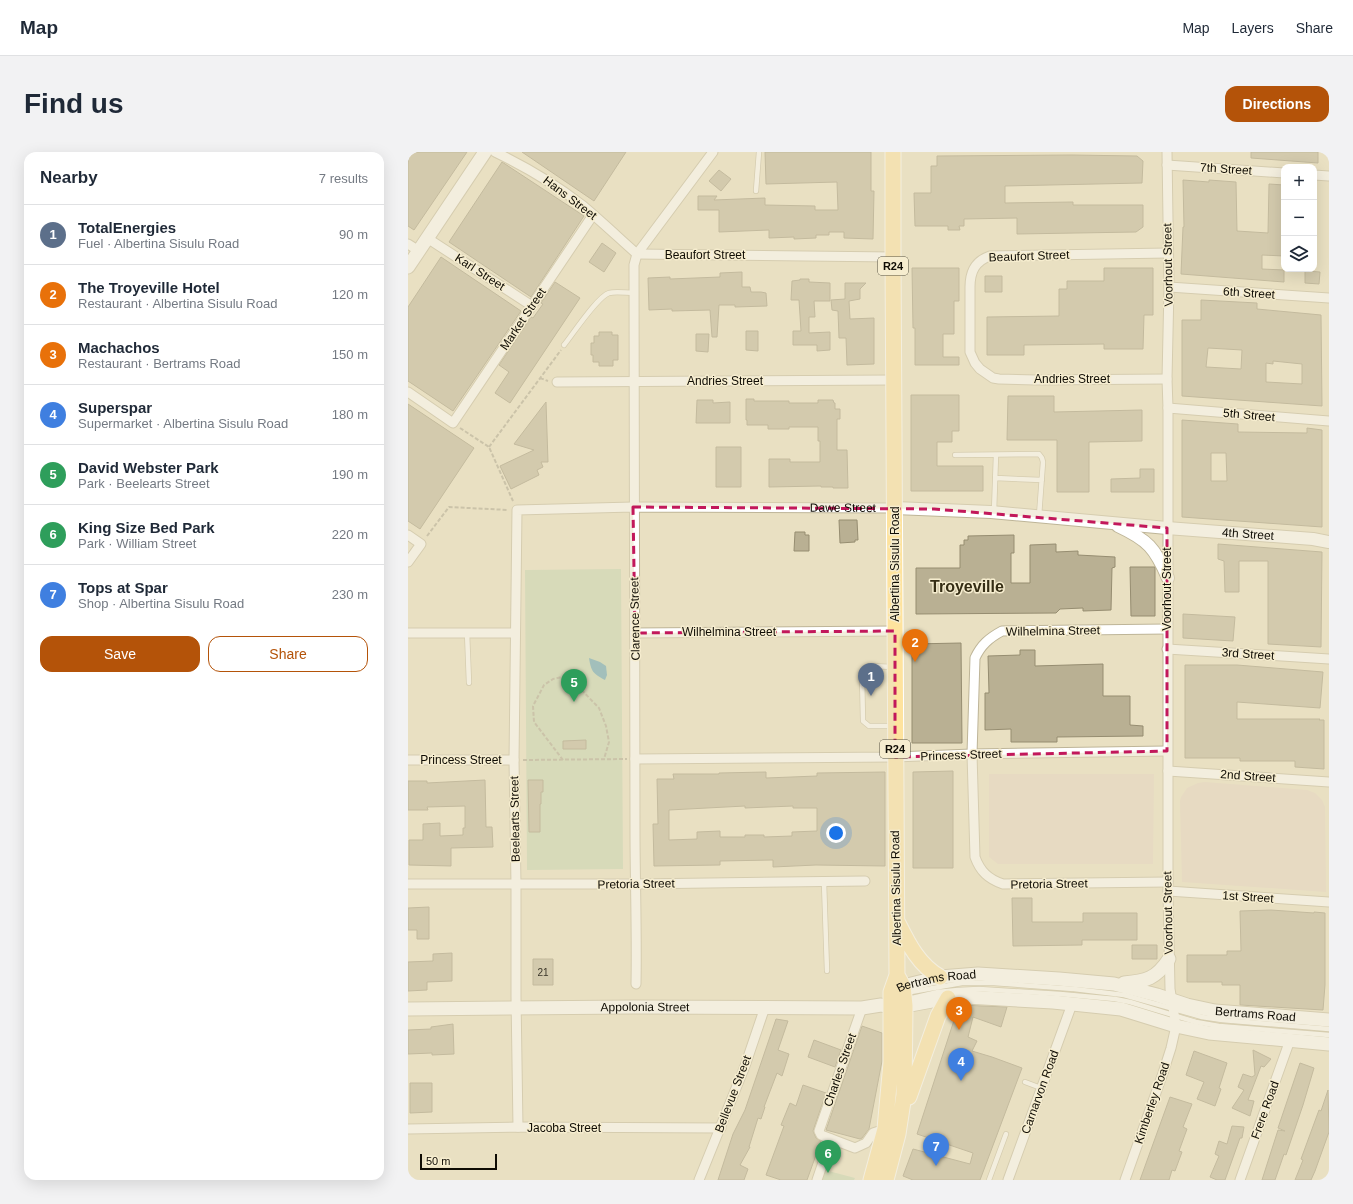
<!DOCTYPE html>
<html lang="en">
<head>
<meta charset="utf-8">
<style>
	:root { --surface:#fff; --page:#f2f2f3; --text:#1f2937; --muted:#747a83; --line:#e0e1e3; --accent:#b45309 }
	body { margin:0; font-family:Arial,sans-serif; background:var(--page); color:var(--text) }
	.controls { position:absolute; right:12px; top:12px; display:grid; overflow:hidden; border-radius:8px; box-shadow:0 4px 16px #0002 }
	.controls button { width:36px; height:36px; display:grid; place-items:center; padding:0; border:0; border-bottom:1px solid var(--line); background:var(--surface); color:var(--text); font:20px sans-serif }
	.scale { position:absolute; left:12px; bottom:10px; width:77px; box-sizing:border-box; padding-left:4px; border:2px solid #0f0c04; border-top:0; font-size:11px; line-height:14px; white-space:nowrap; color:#0f0c04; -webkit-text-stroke:3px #f6edcf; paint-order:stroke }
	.you { position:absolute; left:428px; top:681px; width:14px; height:14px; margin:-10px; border:3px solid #fff; border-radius:50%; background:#1a73e8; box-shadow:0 0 0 6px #1a73e833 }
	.badge { display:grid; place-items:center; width:26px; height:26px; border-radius:50%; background:var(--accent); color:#fff; font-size:13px; font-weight:700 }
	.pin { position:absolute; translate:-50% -33px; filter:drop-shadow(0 1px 2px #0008) }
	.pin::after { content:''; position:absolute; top:21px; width:14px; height:12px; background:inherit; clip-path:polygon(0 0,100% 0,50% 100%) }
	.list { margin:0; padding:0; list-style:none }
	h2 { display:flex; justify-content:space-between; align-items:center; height:52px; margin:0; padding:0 16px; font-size:17px }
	h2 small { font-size:13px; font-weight:400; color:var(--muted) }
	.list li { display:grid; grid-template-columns:26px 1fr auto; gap:12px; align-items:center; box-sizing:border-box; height:60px; padding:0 16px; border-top:1px solid var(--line) }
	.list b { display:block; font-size:15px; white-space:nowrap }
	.list p { margin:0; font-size:13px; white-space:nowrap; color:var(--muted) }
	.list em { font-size:13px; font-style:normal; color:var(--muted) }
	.actions { display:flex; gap:8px; padding:12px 16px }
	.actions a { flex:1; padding:9px 0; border:1px solid var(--accent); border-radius:12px; text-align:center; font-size:14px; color:var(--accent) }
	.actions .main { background:var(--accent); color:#fff }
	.icon { flex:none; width:22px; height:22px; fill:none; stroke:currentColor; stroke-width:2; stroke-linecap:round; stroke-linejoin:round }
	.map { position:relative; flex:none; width:921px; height:1028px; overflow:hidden; border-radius:12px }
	header { display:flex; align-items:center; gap:24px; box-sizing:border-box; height:56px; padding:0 20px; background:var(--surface); border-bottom:1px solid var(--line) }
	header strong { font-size:19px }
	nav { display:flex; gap:22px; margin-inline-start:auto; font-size:14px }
	.intro { display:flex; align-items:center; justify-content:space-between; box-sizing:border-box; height:96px; padding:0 24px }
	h1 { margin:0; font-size:28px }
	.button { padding:10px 18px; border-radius:12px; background:var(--accent); color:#fff; font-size:14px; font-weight:700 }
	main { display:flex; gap:24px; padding:0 24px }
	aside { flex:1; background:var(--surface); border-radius:12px; box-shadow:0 4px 16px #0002 }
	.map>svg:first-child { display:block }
</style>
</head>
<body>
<header>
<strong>Map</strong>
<nav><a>Map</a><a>Layers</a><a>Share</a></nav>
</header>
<div class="intro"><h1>Find us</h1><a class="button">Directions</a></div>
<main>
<aside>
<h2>Nearby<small>7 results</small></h2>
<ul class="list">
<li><span class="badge" style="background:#5c6f8a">1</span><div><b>TotalEnergies</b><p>Fuel · Albertina Sisulu Road</p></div><em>90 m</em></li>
<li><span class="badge" style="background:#e8710a">2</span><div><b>The Troyeville Hotel</b><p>Restaurant · Albertina Sisulu Road</p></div><em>120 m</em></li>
<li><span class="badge" style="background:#e8710a">3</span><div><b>Machachos</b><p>Restaurant · Bertrams Road</p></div><em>150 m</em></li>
<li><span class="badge" style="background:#3f7fe0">4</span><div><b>Superspar</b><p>Supermarket · Albertina Sisulu Road</p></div><em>180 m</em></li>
<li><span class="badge" style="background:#2e9e5b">5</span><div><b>David Webster Park</b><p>Park · Beelearts Street</p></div><em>190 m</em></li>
<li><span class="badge" style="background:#2e9e5b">6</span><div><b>King Size Bed Park</b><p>Park · William Street</p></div><em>220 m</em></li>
<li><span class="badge" style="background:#3f7fe0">7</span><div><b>Tops at Spar</b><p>Shop · Albertina Sisulu Road</p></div><em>230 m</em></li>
</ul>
<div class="actions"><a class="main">Save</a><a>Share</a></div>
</aside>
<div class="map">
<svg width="921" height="1028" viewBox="0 0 921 1028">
	<rect width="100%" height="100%" fill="#e9e0c2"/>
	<path fill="#e4d3c2" d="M581,622H746L745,712H590L581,705Z
		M797,630L899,638L907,641L914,648L917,655L918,740L774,730L772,649L773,645L779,636L790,631Z"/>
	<path fill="#c0d3ae" d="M213,417L215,717L119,718L117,418Z
		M413,1017L447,1026L446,1028H406Z"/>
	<path fill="#4c97b1" d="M181,506L192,510L198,514L199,523L197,528C185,522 183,519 181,506Z"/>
	<path fill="#b9b093" stroke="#968d71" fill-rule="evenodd" d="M0,0H59L6,78L0,74Z
		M114,0H218L186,49Z
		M357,0H463V39H466L465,87L436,86V80H421V83H408V86L386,87V85L361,86V78L311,80V58H290V44H309L306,48L357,46V53L407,54V58H430L429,30L358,32Z
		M843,0H910V11L843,6Z
		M664,3L729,4L735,9L734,31L597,34V51L665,50V53H735V75L728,80L609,82V66L556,67V74H551L552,78H540V74H507L506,41H523V14H529V4Z
		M94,10L176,64L123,145L41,90Z
		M311,18L323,27L313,39L301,29Z
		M775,28L801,30V28L828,30L829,79L860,81L861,32L876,33V104L854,103V117L876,118V130L773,122L775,75H776Z
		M194,91L208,101L196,120L181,110Z
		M33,105L113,159L45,259L0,229V155Z
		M504,116H551V149H546V182H535V205H551V213H507V176H505Z
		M696,116H745V163H736L735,197H696V192L616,193V203H579V165L651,164V137H659V129H696Z
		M897,119L912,120L911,132L897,131Z
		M334,120V135H342L343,140H353L358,141L359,154L327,155V153H311L309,185H304L302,158L264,159V157L241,158L240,126L262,125V127L312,125V121Z
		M577,124H594V140H577Z
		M392,127H401V130L422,131V149H406L407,165H401V181L422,180V198L409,199V193H385V179H393L391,148H383L384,129L392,128Z
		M147,130L172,146L102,251L87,241L101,220L91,213L123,165L125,166L135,152L133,151Z
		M437,131H458L452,137V147L441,149L442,167L466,166V212L439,213L438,186H431L430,159L424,158L423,148L437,147Z
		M793,148L849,151V157L913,163L914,254L774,244V168H793ZM800,196L834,198L833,217L798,215ZM865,209L894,212V232L858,230V211L865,212Z
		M338,179H350V199L338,198Z
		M191,180H204V183H210V208H205V214H191V210H185V203H183V191H186V184H191Z
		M288,182H301L300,200L288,199Z
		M503,243H551V279H544V290H529V314H575V339H503Z
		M600,244H646V260L734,258V289L681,290V340H649V288H599Z
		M338,247H346V249H381V251H410V248H425L426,251H427V257H432V267H429V298H439L440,336H425V335H413V334L361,335V307H382V310H412V289H410V275H381V277H360V273H339V268H338Z
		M289,248H305V251L322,250V271H288Z
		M138,250L140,310H133L135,315L129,318L131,323L103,337L92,314L126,298L106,292Z
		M0,252L66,296L12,377L0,369Z
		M774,268L830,272V280L899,281V276L914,278V375L774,365ZM803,301H818L819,329H803Z
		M308,295H333V335H308Z
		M732,317H746V340H703V327L732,326Z
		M431,368H449L450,388H447V390L432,391Z
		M387,380H397V383H401V399H386Z
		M606,383V401H603V431H622V393L648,392V400L670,399V403L707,405V415L704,416L703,458L675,459V456L652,457L648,461L508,462V416H552V393H556V388H560V384Z
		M810,392L914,400L913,495L860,492V409H831V440H817L816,409L810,407Z
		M722,415H747V464H723Z
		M775,462L827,465L825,489L775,486Z
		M553,491L554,591H504V492Z
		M612,498H627V514L695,512V544H722V573L735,574V584L649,585V590H603V577L577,578V541H581L580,504L612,503Z
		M777,513H829L915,520L912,556L829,550V567H912L911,568H916V617L887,615V609H832V606H777Z
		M178,588V597H155V589Z
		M545,619V716H505V620Z
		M358,620V626L409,624V621L477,620V714L408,713L365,715V708L312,709V713L246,714L245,672H250L249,627H266L265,622H311V621ZM337,654V656L385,654V656H409V679L384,680V684L356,685V683H337V685H312V679L289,680V687L261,688V658Z
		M77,628L78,675H84L85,695L43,696V714L1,713V688H15V672L32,671V684L55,683V676H57V654L19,655L20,658H0V629H19V631Z
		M120,628H135V640H133V652H132V680H121Z
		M604,746H624V770H675V761H729V788H674V793L605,794Z
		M21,755V787H9V778H0V756Z
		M863,758L906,761V760L917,761V833L915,858L832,853V833H814V830H779V803H819V799H833L832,759Z
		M724,793H749V807H724Z
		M44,801V829L19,830V838L0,839V810L25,809V802Z
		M125,807H145V833H125Z
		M551,853L599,855L593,875L565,865L560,885L569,889L564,899L584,905L614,916L572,1028H505L495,1024L505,997L562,1012L565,1001L509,982Z
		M368,867L380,869L370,898L381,902L374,924L369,921L356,955H357L353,967L350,966L341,995H342L332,1013L340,1017L336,1028H310L325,982L337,958Z
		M45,872L46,902L24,903V901L0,902V878L23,877V875Z
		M454,874L474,881V909L461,977L454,986L452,987L418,978Z
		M406,888L433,898L427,915L400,905Z
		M845,898L863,907L856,915L853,914L840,948L846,949L842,964L824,956L836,938L830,935L835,922L844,925L847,923Z
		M786,899L819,911L811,936L813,937L807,954L789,947L796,930L778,923Z
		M892,911L906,916L895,953L878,1003L876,1002L867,1028H854L870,978L877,979L870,976Z
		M2,931H24V960L2,961Z
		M395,933L418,941L405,979L408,986L413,989L399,1028H373L358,1023L376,974L373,973L382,951L388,954Z
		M920,938L921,980L907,1019L903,1028H887L895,1008L893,1007L911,958L913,959Z
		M762,945L784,952L775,975L779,977L771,999L774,1000L767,1019L764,1018L761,1028H732Z
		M824,974L836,975L834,986H832L817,1028H809L802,1025L811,1004L807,1002L811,989L819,992Z"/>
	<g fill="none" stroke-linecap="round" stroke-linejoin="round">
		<g stroke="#beb598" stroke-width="6">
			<path id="service" d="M348,39L351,0
				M156,193C165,182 189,145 201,141C208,139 218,141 226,141
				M547,303L631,302L634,306L635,310L631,364
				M587,326L634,328
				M586,360L588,303
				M59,480L61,531
				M486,515L462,514L458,515L454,523L455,569L461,574H486
				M416,730L419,819
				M497,841L554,831H586L666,837L716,843L794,865L814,868L921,877
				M500,847L530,840L550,838L571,837L652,842L707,847L722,850L788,870L811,874L921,883
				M617,930L633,936
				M581,1028L598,982"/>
		</g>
		<g stroke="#beb598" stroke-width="11">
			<g id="minor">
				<path d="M87,0C118,15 147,32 174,53C193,69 211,86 229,102"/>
				<path d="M759,13L876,21"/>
				<path d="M906,23L921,24"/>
				<path d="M19,86L124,154"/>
				<path d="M0,92L11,99"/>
				<path d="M229,102L485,105"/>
				<path d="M761,135L921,146"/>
				<path d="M759,227L628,228L591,227L585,226L572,217L567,211L562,200V135C562,120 567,109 582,104L760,101"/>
				<path d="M149,230L485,228"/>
				<path d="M0,240L45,271L185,63"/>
				<path d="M760,256L921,269"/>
				<path d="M0,383L13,392L0,410"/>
				<path d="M759,477L594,479C581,486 573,493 567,506L564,602L567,705C572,719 580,727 595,732L760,730"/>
				<path d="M0,481H106"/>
				<path d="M227,481L487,479"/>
				<path d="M759,497L921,507"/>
				<path d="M227,607L487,605L564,602L759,599"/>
				<path d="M0,608H106"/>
				<path d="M760,619L921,630"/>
				<path d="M0,732H228L457,729"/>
				<path d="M760,739L921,750"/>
				<path d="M228,832C229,780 227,729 227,677C227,489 226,301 226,113L229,102L305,0"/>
				<path d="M454,856L411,979L413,983L447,996L458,991L465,981L477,977"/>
				<path id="s1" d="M110,975L108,845V733L106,608L109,358L225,355L487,356"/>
				<path d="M0,977L110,975L313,976"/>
				<path d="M291,1028L337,914L357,855"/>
				<path d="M409,1028L423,987"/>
				<path d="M600,1028L664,852"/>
				<path d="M717,1028L755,921L763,896L768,874L762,837L760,739V256L759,227L761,135L759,0"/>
				<path d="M832,1028L882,888"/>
			</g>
		</g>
		<g stroke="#beb598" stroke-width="14">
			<g id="tertiary">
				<path id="s2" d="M487,356L583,360L759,376L905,387L921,390"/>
				<path d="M710,374C740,388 747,396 760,426"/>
			</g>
		</g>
		<g stroke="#beb598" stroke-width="15">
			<g id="secondary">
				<path d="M0,115L77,0"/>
				<path d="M716,831C738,829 748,827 761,807"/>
				<path id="s3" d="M485,839L495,834L532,825L570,822L651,827L706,832L749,843L779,853L807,859L921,868"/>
				<path id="s4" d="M0,857L226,855L454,856L473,853L482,855L497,854L540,846L558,845L645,850L713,857L768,874L801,881L921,892"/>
			</g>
		</g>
		<g stroke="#fff" stroke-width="17">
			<path id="primary" d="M490,771C501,793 511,813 532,825
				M501,945L530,864L540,846
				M463,1028L477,977L483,911V840L489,823L485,105V0
				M478,1028L490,982L496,943L497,854L495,834L489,823"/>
		</g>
		<path stroke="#a7a089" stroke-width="2" stroke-dasharray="4 2" stroke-linecap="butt" d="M132,226L140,229
			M52,276L81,295L105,349
			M81,295L153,198
			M19,384L41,355L100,358
			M115,608L219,607
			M155,608L126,570L125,554L136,533L145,527L154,525L163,527L191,556L198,574L201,590L196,607"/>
		<use href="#service" stroke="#fff" stroke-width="4.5"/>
		<use href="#minor" stroke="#fff" stroke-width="9"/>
		<use href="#tertiary" stroke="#fff" stroke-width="12"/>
		<use href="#secondary" stroke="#fff" stroke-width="13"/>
		<use href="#primary" stroke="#fee39e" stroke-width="15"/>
	</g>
	<path d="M0 0H921V1028H0ZM225,355L526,357L759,376V599L487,605V479L227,481Z" fill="#e9e0c2" fill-opacity=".55" fill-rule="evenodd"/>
	<path fill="none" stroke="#c2185b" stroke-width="3" stroke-dasharray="8 5" stroke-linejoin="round" d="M225,355L526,357L759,376V599L487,605V479L227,481Z"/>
	<g text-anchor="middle" stroke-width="3" stroke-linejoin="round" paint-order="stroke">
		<g font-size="10" fill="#3a3528">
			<text x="135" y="824">21</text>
		</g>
		<g fill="#f6edcf" stroke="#545041" stroke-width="1">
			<rect x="470" y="105" width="30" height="18" rx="3"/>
			<rect x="472" y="588" width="30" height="18" rx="3"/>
		</g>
		<g font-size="11" font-weight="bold" fill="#0f0c04">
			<text x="485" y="118">R24</text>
			<text x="487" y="601">R24</text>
		</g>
		<g font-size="12" fill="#0f0c04" stroke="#f6edcf">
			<text transform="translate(818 17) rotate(4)" y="4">7th Street</text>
			<text transform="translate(162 46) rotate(37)" y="4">Hans Street</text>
			<text x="297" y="107">Beaufort Street</text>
			<text transform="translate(621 104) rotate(-2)" y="4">Beaufort Street</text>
			<text transform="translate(760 113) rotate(-91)" y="4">Voorhout Street</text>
			<text transform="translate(72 120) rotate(33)" y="4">Karl Street</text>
			<text transform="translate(841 141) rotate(4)" y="4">6th Street</text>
			<text transform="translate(115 167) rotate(-56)" y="4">Market Street</text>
			<text x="664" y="231">Andries Street</text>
			<text x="317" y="233">Andries Street</text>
			<text transform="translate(841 263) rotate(5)" y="4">5th Street</text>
			<text dy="4" stroke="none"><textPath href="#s1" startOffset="943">Dawe Street</textPath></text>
			<text dy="4" stroke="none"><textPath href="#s2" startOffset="354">4th Street</textPath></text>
			<text transform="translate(487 412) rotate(-90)" y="4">Albertina Sisulu Road</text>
			<text transform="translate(759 437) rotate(-90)" y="4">Voorhout Street</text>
			<text transform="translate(227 467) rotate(-91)" y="4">Clarence Street</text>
			<text transform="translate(645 479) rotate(-1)" y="4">Wilhelmina Street</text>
			<text x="321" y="484">Wilhelmina Street</text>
			<text transform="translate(840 502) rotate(4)" y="4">3rd Street</text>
			<text transform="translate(553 603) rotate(-2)" y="4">Princess Street</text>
			<text x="53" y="612">Princess Street</text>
			<text transform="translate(840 624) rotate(4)" y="4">2nd Street</text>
			<text transform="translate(107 667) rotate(-91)" y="4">Beelearts Street</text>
			<text transform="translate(228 732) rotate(-1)" y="4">Pretoria Street</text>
			<text transform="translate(641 732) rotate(-1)" y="4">Pretoria Street</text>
			<text transform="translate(488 736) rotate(-91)" y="4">Albertina Sisulu Road</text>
			<text transform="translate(840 745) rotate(4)" y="4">1st Street</text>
			<text transform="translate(760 761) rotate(-91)" y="4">Voorhout Street</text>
			<text dy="4" stroke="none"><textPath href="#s3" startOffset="45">Bertrams Road</textPath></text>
			<text dy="4" stroke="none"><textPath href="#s4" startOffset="237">Appolonia Street</textPath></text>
			<text dy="4" stroke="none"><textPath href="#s3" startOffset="369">Bertrams Road</textPath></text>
			<text transform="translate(432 918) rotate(-71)" y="4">Charles Street</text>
			<text transform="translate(632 940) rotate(-70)" y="4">Carnarvon Road</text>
			<text transform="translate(325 942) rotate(-69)" y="4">Bellevue Street</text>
			<text transform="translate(744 951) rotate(-71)" y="4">Kimberley Road</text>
			<text transform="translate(857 958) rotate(-70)" y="4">Frere Road</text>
			<text x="156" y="980">Jacoba Street</text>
		</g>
		<g font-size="16" font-weight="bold" fill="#352d14" stroke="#f6edcf">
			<text x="559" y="440">Troyeville</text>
		</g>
	</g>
</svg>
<div class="controls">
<button>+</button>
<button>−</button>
<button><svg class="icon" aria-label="layers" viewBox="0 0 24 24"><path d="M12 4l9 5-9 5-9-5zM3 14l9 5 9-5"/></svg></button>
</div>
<div class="scale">50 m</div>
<div class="you"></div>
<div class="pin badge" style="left:463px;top:544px;background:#5c6f8a">1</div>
<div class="pin badge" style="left:507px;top:510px;background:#e8710a">2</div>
<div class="pin badge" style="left:551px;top:878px;background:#e8710a">3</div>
<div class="pin badge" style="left:553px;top:929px;background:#3f7fe0">4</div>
<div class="pin badge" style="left:166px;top:550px;background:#2e9e5b">5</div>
<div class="pin badge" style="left:420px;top:1021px;background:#2e9e5b">6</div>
<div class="pin badge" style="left:528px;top:1014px;background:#3f7fe0">7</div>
</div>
</main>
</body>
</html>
